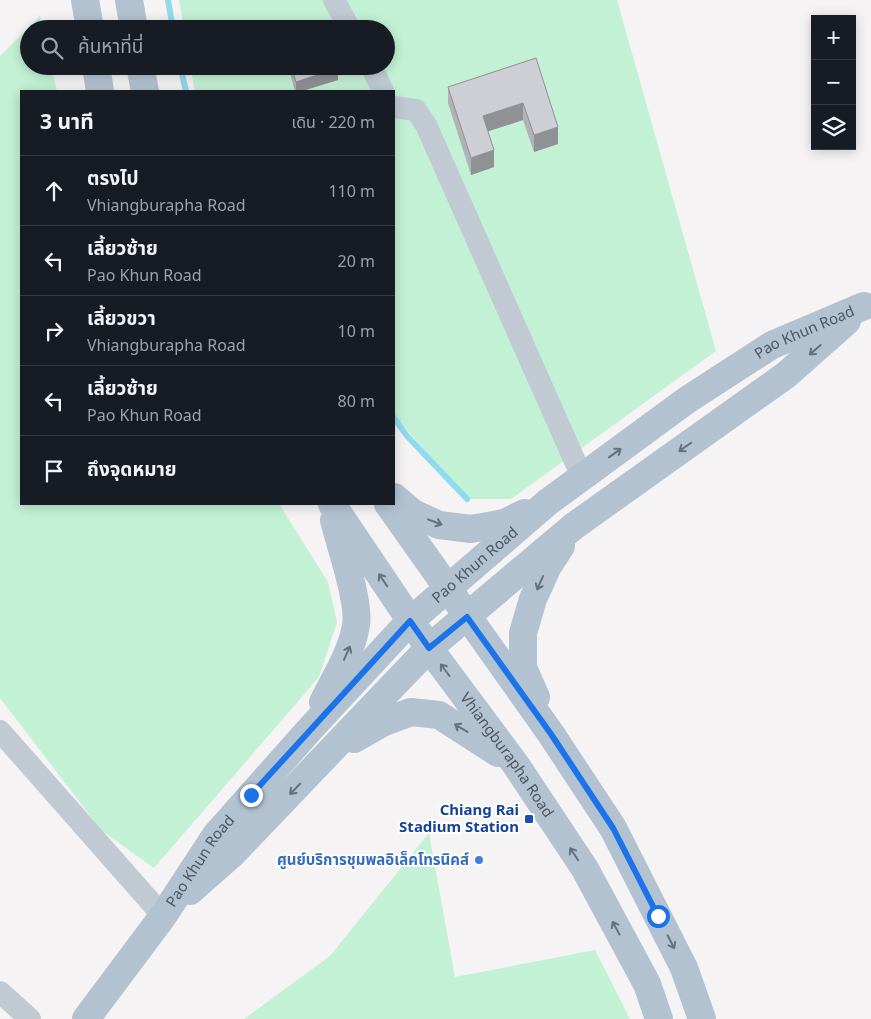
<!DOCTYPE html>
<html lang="th">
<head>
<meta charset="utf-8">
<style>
	:root { --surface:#171b24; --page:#242831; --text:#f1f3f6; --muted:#9ea1a6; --line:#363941 }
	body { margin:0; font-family:"Noto Sans","Noto Sans Thai",sans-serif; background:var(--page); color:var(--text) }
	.controls { position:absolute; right:15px; top:15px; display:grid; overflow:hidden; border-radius:0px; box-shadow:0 2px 12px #0003 }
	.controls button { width:45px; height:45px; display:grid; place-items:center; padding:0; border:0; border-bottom:1px solid var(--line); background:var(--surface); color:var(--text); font:25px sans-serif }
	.stop { position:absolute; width:15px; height:15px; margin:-11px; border:4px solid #1a73e8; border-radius:50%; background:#fff }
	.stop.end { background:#1a73e8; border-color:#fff; box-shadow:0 1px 5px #0008 }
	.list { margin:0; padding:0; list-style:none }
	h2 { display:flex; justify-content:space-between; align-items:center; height:65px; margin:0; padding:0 20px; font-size:21px }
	h2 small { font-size:16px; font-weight:400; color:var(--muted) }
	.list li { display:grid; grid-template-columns:32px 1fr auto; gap:15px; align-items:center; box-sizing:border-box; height:70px; padding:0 20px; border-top:1px solid var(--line) }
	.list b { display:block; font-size:19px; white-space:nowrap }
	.list p { margin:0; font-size:16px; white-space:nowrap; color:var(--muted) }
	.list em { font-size:16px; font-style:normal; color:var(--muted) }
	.icon { flex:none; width:28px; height:28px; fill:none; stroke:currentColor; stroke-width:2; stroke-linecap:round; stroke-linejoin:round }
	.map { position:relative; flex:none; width:871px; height:1019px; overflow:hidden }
	.search { position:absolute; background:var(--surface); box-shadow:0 2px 12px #0003; left:20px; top:20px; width:375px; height:55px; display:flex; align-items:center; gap:12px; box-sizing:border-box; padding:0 18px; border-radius:28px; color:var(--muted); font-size:19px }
	.panel { position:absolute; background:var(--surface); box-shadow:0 2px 12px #0003; left:20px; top:90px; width:375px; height:415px; border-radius:0px }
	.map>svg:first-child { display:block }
</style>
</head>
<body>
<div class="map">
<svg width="871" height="1019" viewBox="0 0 871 1019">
	<rect width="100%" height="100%" fill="#f5f3f3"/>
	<path fill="#c3f1d5" d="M179,0H617L716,351L511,499H467L394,415V91H195L190,66H386V29H184Z
		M40,16L43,29H29V66H51L57,91H21V504H279L328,582L337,622L319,677L154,868L101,830L0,698V56Z
		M429,833L455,977L595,950L630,1019H244L330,956Z"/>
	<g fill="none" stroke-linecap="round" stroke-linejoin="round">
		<path stroke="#90daee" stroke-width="6" d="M168,0L173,29
			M180,66L186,91
			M394,418L407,436L467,499"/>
		<path stroke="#c1cad2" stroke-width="22" d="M334,0L350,29
			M371,66L383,91
			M394,107L416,110L426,125L582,477
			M0,731L163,916
			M0,992L30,1019"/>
		<g stroke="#b3c2d1" stroke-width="28">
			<path d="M85,0L90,29"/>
			<path d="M129,0L134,29"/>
			<path d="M96,66L100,91"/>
			<path d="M140,66L145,91"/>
			<path d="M394,497L413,513L439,525L471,529L504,523L525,513"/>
			<path id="s1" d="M332,504L429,648L516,765L585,869L647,984L659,1019"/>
			<path d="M388,504L551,734L613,828L684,968L702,1019"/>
			<path d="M536,697L523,668V633L533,599L548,566L561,546"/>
			<path d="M323,702C335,678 352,652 356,625C360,602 340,545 334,520"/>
			<path d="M354,739L384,722L411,712L439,715L498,753"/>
			<path d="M190,891L232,854L429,648L574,526L786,375L847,321"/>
			<path id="s2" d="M86,1019L163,916L216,835L311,728L410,621L548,502L687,400L772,345L864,306"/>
		</g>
	</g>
	<path fill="#b0b2b7" d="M536,58L558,144L534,152L523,120L488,131L494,167L471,175L448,103V87Z
		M288,66H337L338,80L302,91H295Z"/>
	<path fill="#909195" d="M338,68V80L302,91H296V82Z
		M523,103V120L483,133V116Z
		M558,127V144L534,152V135Z
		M494,150V167L471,175V158Z"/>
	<path fill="#cdcfd5" stroke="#909195" d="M536,58L558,127L534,135L523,103L483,116L494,150L471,158L448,87Z
		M291,66H337L338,68L296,82Z"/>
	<defs><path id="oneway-shaft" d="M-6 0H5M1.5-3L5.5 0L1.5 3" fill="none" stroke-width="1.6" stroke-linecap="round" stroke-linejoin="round" transform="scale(1.25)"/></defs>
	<g stroke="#64717d">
		<use href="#oneway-shaft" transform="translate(815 350) rotate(139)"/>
		<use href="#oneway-shaft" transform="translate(685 447) rotate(145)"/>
		<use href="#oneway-shaft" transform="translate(615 453) rotate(-36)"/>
		<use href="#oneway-shaft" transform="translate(435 522) rotate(21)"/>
		<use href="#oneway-shaft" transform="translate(383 580) rotate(-124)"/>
		<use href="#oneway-shaft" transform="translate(540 583) rotate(114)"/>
		<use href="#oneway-shaft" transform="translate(347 653) rotate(-66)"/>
		<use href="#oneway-shaft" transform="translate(445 670) rotate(-127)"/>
		<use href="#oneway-shaft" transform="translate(461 728) rotate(-149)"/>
		<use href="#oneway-shaft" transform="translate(295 789) rotate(134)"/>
		<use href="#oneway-shaft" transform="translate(574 854) rotate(-124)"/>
		<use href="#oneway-shaft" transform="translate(616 928) rotate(-118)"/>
		<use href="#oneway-shaft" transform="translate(671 942) rotate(63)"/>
	</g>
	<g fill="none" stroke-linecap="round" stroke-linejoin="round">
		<path stroke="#1a73e8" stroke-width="6" d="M251,795L410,621L429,648L467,617L551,734L613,828L658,916"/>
	</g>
	<rect fill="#1a4fb4" stroke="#fff" stroke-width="2" x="524" y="814" width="10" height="10" rx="2.5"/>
	<circle fill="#3f7fe0" stroke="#fff" stroke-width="2" cx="479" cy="860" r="5"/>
	<g text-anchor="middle" stroke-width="4" stroke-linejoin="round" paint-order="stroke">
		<g font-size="15" fill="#4a5661" stroke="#fff">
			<text dy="5" stroke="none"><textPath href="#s2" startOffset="1005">Pao Khun Road</textPath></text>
			<text dy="5" stroke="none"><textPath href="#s2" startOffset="600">Pao Khun Road</textPath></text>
			<text dy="5" stroke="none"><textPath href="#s1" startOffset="306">Vhiangburapha Road</textPath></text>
			<text dy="5" stroke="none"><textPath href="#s2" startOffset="195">Pao Khun Road</textPath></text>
		</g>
		<g font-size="15" font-weight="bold" fill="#164399" stroke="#fff" text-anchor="end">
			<text x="519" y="815">Chiang Rai<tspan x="519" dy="17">Stadium Station</tspan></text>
		</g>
		<g font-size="15" font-weight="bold" fill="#366cbe" stroke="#fff" text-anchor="end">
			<text x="469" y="865">ศูนย์บริการชุมพลอิเล็คโทรนิคส์</text>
		</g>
	</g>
</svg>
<div class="controls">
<button>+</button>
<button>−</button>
<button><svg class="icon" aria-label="layers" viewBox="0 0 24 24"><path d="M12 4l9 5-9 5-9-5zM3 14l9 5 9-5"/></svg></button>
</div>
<div class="stop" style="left:658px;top:916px"></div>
<div class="stop end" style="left:251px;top:795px"></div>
<div class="search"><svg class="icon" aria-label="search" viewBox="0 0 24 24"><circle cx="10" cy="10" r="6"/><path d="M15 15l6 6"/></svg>ค้นหาที่นี่</div>
<section class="panel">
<h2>3 นาที<small>เดิน · 220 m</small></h2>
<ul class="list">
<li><svg class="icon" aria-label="ahead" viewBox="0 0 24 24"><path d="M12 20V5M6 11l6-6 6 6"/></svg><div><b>ตรงไป</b><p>Vhiangburapha Road</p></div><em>110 m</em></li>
<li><svg class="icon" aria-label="left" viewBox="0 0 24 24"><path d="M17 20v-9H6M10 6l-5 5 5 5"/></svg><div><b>เลี้ยวซ้าย</b><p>Pao Khun Road</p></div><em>20 m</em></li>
<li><svg class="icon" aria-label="right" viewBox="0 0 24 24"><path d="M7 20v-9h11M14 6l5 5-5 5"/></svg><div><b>เลี้ยวขวา</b><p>Vhiangburapha Road</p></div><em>10 m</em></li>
<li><svg class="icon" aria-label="left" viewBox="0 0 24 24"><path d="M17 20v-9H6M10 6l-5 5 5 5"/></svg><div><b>เลี้ยวซ้าย</b><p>Pao Khun Road</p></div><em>80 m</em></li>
<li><svg class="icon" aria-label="arrive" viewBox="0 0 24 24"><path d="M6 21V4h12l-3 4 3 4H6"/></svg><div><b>ถึงจุดหมาย</b></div></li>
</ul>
</section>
</div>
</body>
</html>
